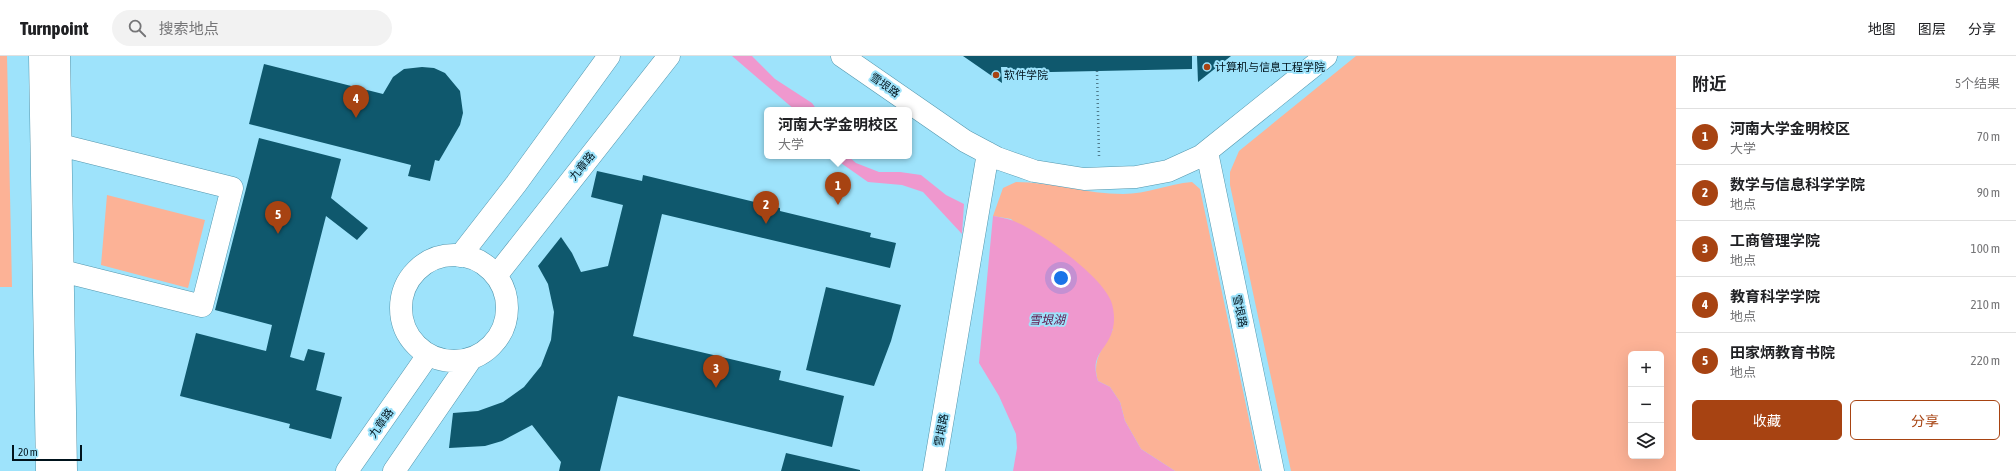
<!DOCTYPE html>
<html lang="zh">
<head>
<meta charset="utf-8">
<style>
	:root { --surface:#fff; --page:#f2f2f2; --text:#202124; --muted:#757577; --line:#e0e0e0; --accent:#a74312 }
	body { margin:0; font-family:"Asap Condensed","Noto Sans SC",sans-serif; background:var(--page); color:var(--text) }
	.controls { position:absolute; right:12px; bottom:12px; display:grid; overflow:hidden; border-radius:6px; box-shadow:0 4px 16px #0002 }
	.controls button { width:36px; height:36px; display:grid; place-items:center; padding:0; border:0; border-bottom:1px solid var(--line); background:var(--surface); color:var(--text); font:20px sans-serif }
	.scale { position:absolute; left:12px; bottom:10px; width:70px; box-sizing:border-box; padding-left:4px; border:2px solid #00131c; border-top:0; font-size:11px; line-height:14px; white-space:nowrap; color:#00131c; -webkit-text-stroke:3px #9ee3fb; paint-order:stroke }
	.you { position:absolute; left:1061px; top:222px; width:14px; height:14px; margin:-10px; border:3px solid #fff; border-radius:50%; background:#1a73e8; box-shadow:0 0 0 6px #1a73e833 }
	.badge { display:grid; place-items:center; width:26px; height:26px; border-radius:50%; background:var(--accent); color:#fff; font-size:13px; font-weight:700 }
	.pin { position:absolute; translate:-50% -33px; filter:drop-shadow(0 1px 2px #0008) }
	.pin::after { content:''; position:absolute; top:21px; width:14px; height:12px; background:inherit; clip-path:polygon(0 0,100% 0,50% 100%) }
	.popup { position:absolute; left:764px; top:51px; width:148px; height:52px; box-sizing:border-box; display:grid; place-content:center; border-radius:6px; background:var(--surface); filter:drop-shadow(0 1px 3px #0005); font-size:13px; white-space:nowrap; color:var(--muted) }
	.popup b { font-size:15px; color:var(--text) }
	.popup::after { content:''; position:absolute; left:50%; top:100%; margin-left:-8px; border:8px solid transparent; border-top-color:var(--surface) }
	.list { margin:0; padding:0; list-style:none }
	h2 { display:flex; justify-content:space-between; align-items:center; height:52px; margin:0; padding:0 16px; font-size:17px }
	h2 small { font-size:13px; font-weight:400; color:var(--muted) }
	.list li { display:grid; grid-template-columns:26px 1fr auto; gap:12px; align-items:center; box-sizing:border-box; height:56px; padding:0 16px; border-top:1px solid var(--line) }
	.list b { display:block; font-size:15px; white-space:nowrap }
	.list p { margin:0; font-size:13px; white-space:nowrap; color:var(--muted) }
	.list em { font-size:13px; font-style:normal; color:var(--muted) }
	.actions { display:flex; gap:8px; padding:12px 16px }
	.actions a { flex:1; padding:9px 0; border:1px solid var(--accent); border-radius:6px; text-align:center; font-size:14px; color:var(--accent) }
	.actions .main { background:var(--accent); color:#fff }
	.icon { flex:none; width:22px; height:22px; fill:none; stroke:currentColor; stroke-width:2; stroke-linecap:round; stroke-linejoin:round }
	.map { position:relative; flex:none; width:1676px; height:415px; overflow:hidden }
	header { display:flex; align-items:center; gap:24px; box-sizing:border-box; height:56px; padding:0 20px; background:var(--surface); border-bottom:1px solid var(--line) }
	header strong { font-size:19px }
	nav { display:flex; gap:22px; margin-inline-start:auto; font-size:14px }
	.search { width:280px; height:36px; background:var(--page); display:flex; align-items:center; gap:10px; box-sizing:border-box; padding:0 14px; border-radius:22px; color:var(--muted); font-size:15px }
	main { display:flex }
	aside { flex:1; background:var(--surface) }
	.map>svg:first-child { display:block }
</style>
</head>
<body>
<header>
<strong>Turnpoint</strong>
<div class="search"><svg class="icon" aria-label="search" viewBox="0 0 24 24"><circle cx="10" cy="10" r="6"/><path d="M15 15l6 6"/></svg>搜索地点</div>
<nav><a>地图</a><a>图层</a><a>分享</a></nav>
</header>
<main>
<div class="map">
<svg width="1676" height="415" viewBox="0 0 1676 415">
	<rect width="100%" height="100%" fill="#9ee3fb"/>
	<path fill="#fcb296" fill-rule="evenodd" d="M0,0H7L12,231H0Z
		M1356,0H1676V415H1291L1230,129V116L1239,95ZM1631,298H1661V400H1631Z
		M1016,126C1052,126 1087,138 1123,138C1147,138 1168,128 1192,126L1200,133L1260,415H1175L1141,393L1125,365L1120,346L1110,331L1098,325C1091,303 1104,292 1113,273L1011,163L993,160L1003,132Z
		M107,139L205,164L188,232L101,209Z"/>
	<path fill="#ef98ce" d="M732,0H752L775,23L812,47L817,54H795Z
		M831,100H848L856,107L879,116H900L921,119L946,139L964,148L962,178L923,136L902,129L868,126Z
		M993,160C999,161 1005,162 1011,164C1037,173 1101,219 1111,245C1114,253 1115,264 1113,272C1108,295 1089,297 1098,325L1110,331L1120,346L1125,365L1141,393L1175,415H1013L1017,392L1016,378L999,340L979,307Z"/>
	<path fill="#0f586d" d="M963,0H1192V13L1007,17V11H1001L1002,27Z
		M1197,0H1231L1198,26Z
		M264,8L383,38L393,21L404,13L422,11L434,12L445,17L460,35L463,57L460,69L439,105L435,104L430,125L408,120L411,109L249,68Z
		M259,82L341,103L331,142L368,172L357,184L326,160L290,301L304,305L308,293L325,297L316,334L342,341L331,383L289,372L290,368L180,340L196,277L266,295L272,269L215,254Z
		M597,115L642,125L643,119L780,152V155L871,177L870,181L896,187L890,212L662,158L633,280L781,315L779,324L844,340L832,391L618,340L600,415H559L561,406L532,369L502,385L485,390L449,392L453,357L478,355L503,346L524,331L541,310L551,284L554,256L548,228L538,210L561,181L572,197L581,216L608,210L623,149L591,141Z
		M826,231L901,249L891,285L874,330L806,314Z
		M786,397L860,414V415H781Z"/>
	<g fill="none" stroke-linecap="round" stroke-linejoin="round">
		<g stroke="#5396ad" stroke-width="23">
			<path id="minor" d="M40,0L47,415
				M59,0L66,415
				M842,0L965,85L997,102L1034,115L1084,123L1136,121L1168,115L1201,100L1326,0
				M60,89L232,132L202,250L62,215
				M1207,96L1273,415
				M401 252a53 53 0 1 1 106 0a53 53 0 1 1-106 0Z
				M460,200L516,128L609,0
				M496,220L669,0
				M347,415L428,299
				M394,415L471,303
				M934,415L988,97"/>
		</g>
		<path stroke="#4f7b8c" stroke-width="2.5" stroke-dasharray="1 3" stroke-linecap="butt" d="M1097,15L1099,100"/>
		<use href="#minor" stroke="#fff" stroke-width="22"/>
	</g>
	<g fill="#a74312" stroke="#9ee3fb" stroke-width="1.5">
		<circle cx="1207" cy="11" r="4"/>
		<circle cx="996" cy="19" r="4"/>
	</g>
	<g text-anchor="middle" stroke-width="4" stroke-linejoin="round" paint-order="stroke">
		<g font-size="11" fill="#00131c" stroke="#9ee3fb" text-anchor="start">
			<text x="1215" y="15">计算机与信息工程学院</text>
			<text x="1004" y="23">软件学院</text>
		</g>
		<g font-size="11" fill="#00131c" stroke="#9ee3fb">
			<text transform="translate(885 29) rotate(35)" y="4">雪垠路</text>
			<text transform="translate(582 110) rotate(-51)" y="4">九章路</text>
			<text transform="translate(1240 255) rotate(78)" y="4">雪垠路</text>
			<text transform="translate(381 367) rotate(-55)" y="4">九章路</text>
			<text transform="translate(941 374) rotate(-80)" y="4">雪垠路</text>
		</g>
		<g font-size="12" font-style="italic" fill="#61164b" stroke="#9ee3fb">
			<text x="1047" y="268">雪垠湖</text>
		</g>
	</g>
</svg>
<div class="controls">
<button>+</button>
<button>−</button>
<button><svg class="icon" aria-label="layers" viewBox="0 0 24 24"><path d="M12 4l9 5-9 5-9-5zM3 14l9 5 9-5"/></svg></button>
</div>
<div class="scale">20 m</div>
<div class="you"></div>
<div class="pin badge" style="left:838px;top:149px">1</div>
<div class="popup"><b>河南大学金明校区</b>大学</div>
<div class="pin badge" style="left:766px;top:168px">2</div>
<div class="pin badge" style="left:716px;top:332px">3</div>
<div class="pin badge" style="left:356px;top:62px">4</div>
<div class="pin badge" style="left:278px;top:178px">5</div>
</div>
<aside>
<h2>附近<small>5个结果</small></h2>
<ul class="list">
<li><span class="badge">1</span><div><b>河南大学金明校区</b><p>大学</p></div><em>70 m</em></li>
<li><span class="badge">2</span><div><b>数学与信息科学学院</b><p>地点</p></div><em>90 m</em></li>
<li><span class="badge">3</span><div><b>工商管理学院</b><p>地点</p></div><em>100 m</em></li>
<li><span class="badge">4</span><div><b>教育科学学院</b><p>地点</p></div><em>210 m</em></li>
<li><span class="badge">5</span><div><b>田家炳教育书院</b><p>地点</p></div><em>220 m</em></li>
</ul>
<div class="actions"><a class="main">收藏</a><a>分享</a></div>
</aside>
</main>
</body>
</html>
